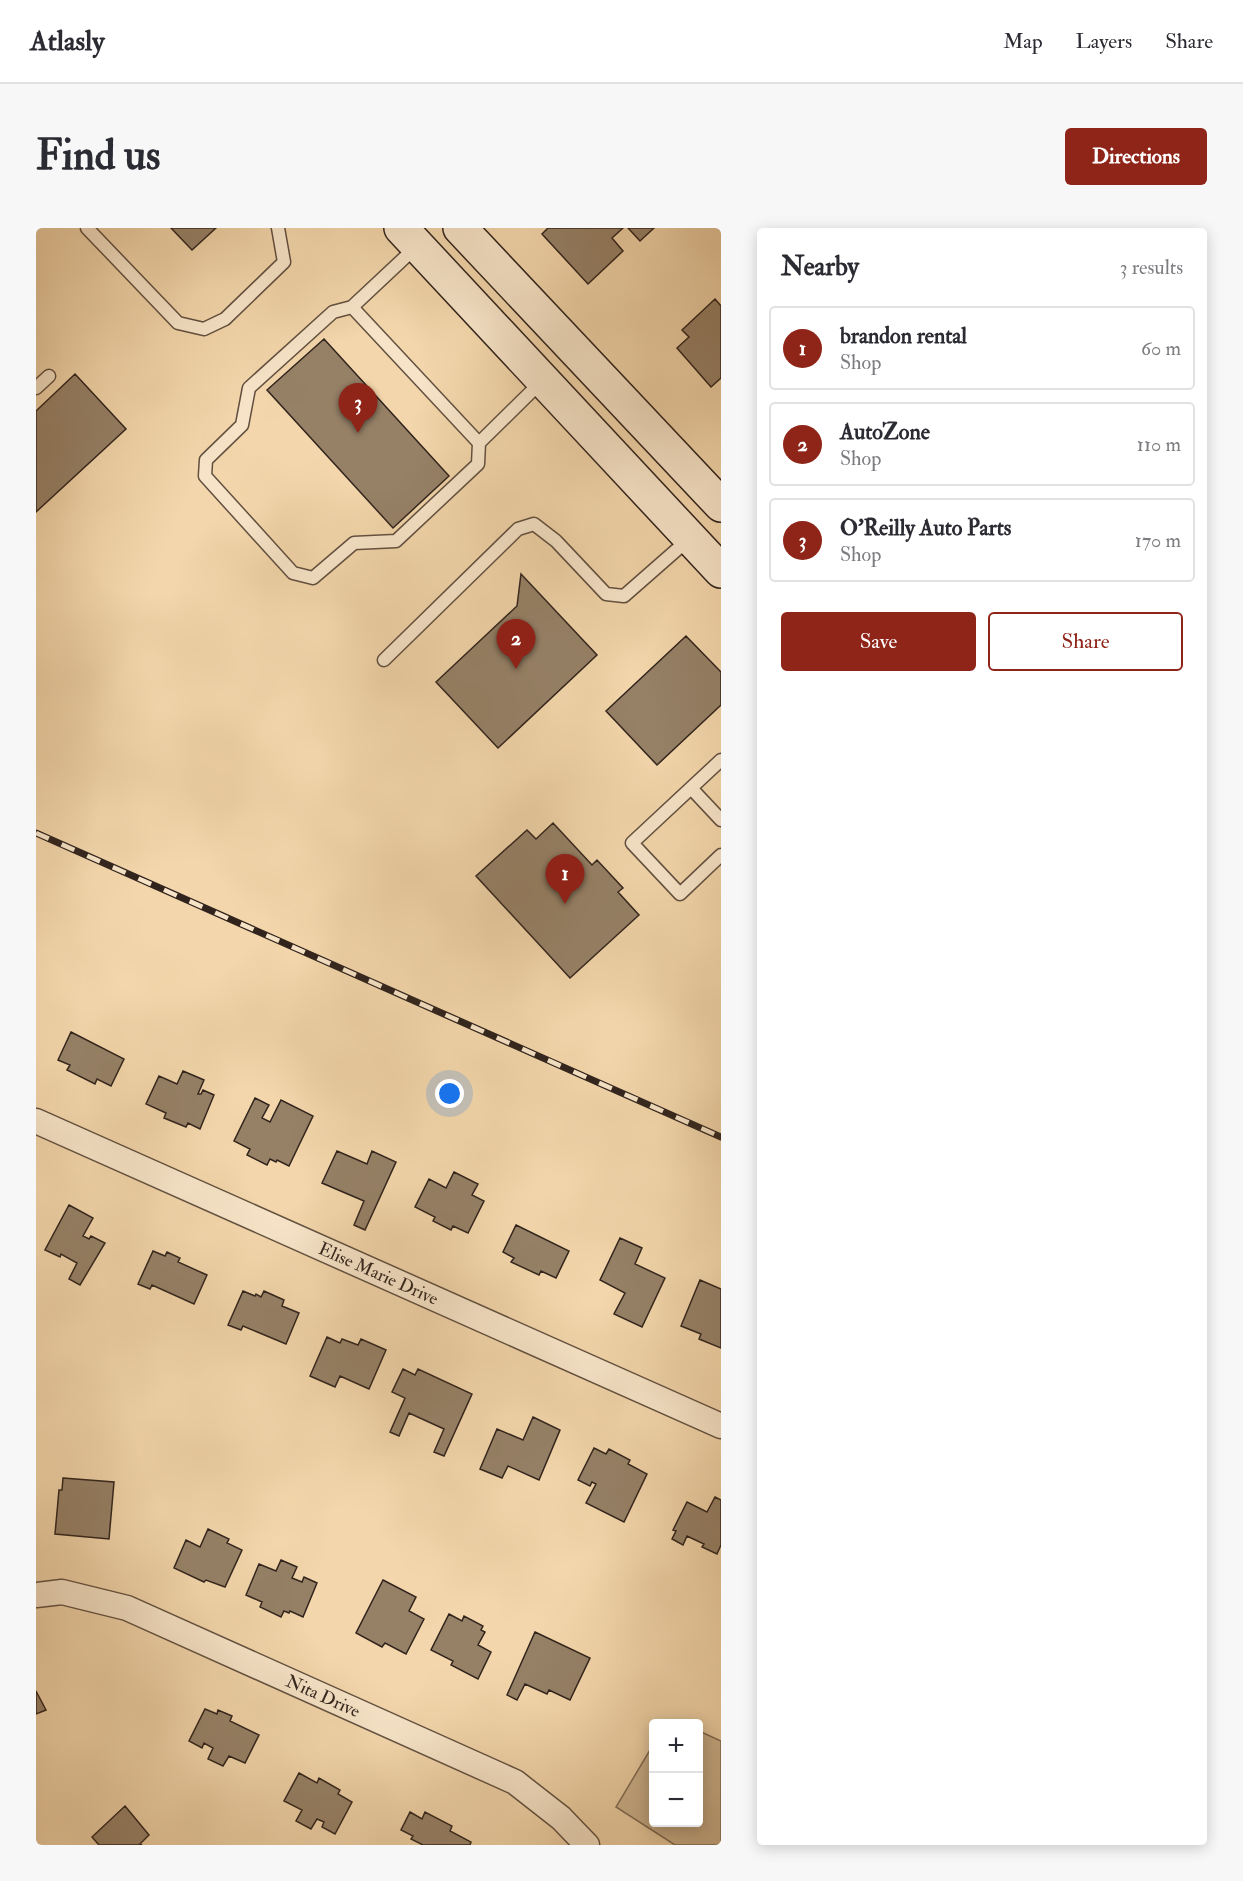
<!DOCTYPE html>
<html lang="en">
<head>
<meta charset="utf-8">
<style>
	:root { --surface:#fff; --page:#f7f7f7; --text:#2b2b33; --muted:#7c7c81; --line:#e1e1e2; --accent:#8f2418 }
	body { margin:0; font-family:"IM FELL Double Pica",serif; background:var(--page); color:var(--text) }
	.controls { position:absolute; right:18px; bottom:18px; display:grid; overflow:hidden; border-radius:6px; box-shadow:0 3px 15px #0003 }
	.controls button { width:54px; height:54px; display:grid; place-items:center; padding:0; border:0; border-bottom:2px solid var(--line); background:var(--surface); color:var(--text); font:30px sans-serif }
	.you { position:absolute; left:414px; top:866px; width:21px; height:21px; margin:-15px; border:4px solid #fff; border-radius:50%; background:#1a73e8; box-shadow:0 0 0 9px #1a73e833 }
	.badge { display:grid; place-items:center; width:39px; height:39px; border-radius:50%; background:var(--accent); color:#fff; font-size:20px; font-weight:700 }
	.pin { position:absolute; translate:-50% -50px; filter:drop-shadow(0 2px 3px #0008) }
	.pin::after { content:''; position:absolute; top:32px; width:21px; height:18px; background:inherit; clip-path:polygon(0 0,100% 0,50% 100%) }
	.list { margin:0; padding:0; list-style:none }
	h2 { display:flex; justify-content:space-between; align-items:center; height:78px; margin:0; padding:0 24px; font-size:26px }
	h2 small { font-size:20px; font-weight:400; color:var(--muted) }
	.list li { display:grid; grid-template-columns:39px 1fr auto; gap:18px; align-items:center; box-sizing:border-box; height:84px; margin:0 12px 12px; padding:0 12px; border:2px solid var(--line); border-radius:6px }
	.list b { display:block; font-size:22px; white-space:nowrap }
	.list p { margin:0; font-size:20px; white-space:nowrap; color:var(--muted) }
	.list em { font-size:20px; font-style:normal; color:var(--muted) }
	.actions { display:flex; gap:12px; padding:18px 24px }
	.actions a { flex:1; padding:14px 0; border:2px solid var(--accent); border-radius:6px; text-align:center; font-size:21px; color:var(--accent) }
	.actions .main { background:var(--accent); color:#fff }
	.map { position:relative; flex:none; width:685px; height:1617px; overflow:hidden; border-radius:6px }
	header { display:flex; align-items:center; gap:36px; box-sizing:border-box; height:84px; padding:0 30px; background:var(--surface); border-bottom:2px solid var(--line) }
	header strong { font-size:28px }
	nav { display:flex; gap:33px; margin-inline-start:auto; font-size:21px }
	.intro { display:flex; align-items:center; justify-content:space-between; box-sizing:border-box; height:144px; padding:0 36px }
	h1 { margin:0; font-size:42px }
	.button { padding:15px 27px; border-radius:6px; background:var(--accent); color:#fff; font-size:21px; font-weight:700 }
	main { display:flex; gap:36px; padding:0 36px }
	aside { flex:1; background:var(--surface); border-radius:6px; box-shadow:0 3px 15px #0003 }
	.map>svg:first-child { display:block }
</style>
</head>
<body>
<header>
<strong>Atlasly</strong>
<nav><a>Map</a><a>Layers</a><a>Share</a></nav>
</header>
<div class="intro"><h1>Find us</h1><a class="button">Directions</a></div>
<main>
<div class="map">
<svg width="685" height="1617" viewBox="0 0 685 1617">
	<rect width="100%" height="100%" fill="#f3d6ab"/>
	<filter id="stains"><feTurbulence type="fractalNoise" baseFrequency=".00333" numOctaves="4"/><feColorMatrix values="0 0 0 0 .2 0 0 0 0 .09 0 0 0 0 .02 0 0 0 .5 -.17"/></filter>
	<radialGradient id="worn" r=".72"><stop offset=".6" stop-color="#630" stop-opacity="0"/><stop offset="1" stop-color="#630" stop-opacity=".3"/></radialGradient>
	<path fill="#d2b893" stroke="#826e58" stroke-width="1.5" d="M663,1503L685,1513V1617H639L580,1579L617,1517L618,1594H662Z"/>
	<path fill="#968167" stroke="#31241d" stroke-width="1.5" d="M135,0H180L156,22Z
		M512,0H587L576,10L587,23L552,56L506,6Z
		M592,0H618L604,13Z
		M679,71L685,78V150L675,159L641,120L653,109L646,102Z
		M288,111L413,248L357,300L231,162Z
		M39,146L90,201L0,284V183Z
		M485,346L561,427L462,520L400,454L481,378Z
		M650,408L685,444V477L621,537L570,483Z
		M517,595L556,637L561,632L587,660L582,664L603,687L534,750L440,648L491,602L500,611Z
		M35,804L88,831L75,858L61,851L59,856L31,842L34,837L22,832Z
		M147,843L168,852L162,866H165L167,862L178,867L164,901L152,895L150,899L128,890L130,885L110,876L123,848L141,856Z
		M219,870L233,877L226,890L234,894L245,872L277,888L253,938L241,932L240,934L234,931L231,937L211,927L214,921L198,913Z
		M301,923L331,936L336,923L360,934L329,1002L318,997L328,973L286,955Z
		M418,944L442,956L436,967L448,973L432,1005L417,998L415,1002L397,993L399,989L379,979L393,951L410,960Z
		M33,977L57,990L47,1008L53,1011L55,1008L69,1015L44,1057L33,1051L41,1035L25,1026L24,1029L9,1022Z
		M480,997L533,1023L520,1050L505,1043L503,1047L475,1034L478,1030L467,1024Z
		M584,1010L606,1020L599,1036L629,1050L606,1099L578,1086L589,1065L564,1052Z
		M117,1023L129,1028L131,1024L144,1030L142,1034L171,1047L158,1076L116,1057L114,1061L102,1056Z
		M664,1052L685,1061V1120L663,1111L665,1106L645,1098Z
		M207,1063L219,1068L220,1066L225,1069L228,1063L248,1072L246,1078L263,1085L250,1116L207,1098L205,1102L192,1097Z
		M291,1109L304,1115L306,1111L322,1117L325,1111L350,1122L333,1161L304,1148L299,1159L274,1148Z
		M367,1141L379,1147L382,1141L436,1166L408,1228L398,1224L408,1201L373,1185L363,1208L354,1204L369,1170L356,1164Z
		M497,1189L524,1202L503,1252L472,1238L466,1250L444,1241L461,1201L487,1212Z
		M558,1220L570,1226L573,1221L594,1232L592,1236L611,1246L588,1294L550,1275L560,1256L556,1254L554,1258L542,1252Z
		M27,1250L78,1254L73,1311L19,1306L23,1262H26Z
		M679,1269L685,1272V1317L681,1326L666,1319L668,1316L651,1308L647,1317L636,1311L640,1303L637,1302L651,1274L671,1284Z
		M172,1301L193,1311L191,1315L206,1322L189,1359L170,1352L168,1354L138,1340L150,1312L164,1319Z
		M245,1332L261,1339L256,1350L266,1354L268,1349L281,1355L267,1389L254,1383L253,1385L248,1383L245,1389L224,1379L226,1374L210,1367L223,1336L240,1343Z
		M347,1352L380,1369L373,1383L388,1391L370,1426L349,1415L346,1419L320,1405Z
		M413,1386L426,1393L428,1388L447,1398L445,1402L449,1404L442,1417L455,1424L442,1451L415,1437L417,1433L395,1422Z
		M499,1404L554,1430L534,1472L513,1462L511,1466L489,1456L481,1472L471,1467Z
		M0,1463L10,1482L0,1486Z
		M169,1481L181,1486L182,1482L196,1488L194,1493L223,1507L209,1535L193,1528L187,1538L172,1531L177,1520L168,1515L166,1520L153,1513Z
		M263,1545L281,1555L283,1550L304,1562L302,1566L316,1574L299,1606L286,1599L288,1594L281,1591L275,1601L260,1593L266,1582L248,1573Z
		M89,1578L113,1607L104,1616L106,1617H63L56,1609Z
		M374,1584L386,1591L389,1584L416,1598L414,1603L435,1614L434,1617H387L375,1611L377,1608L365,1602Z"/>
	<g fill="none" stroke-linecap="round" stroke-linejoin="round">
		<g stroke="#625040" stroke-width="15">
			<path id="service" d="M51,0L142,95L168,101L189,91L248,34L242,0
				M380,19L316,79L297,84L213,160L206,197L170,232L169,248L257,345L277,350L318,315L360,313L442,236L443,215L506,153
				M316,79L443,215
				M0,160L13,148
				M348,432L482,301L498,296L520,313L570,366L588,368L653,311
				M685,532L596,615L644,666L685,627
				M655,560L685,592"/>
		</g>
		<g stroke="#625040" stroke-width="27">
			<g id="minor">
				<path id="s1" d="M0,893L685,1198"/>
				<path id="s2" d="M0,1367L26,1364L91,1380L479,1554L525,1590L551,1617"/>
			</g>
		</g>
		<g stroke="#31241d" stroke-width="36">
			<path id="secondary" d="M365,0L685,343
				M424,0L685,277"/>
		</g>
		<use href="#service" stroke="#f7e4c8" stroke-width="12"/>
		<use href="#minor" stroke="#f7e4c8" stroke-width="24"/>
		<use href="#secondary" stroke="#f7e4c8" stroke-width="33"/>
		<g stroke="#31241d" stroke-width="7">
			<path id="rail" d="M0,605L685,909"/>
		</g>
		<use href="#rail" stroke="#f7e4c8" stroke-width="4.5" stroke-dasharray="14" stroke-linecap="butt"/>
	</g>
	<g text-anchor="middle" stroke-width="6" stroke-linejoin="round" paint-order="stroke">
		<g font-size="18" fill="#31241d" stroke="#f7e4c8">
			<text dy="6" stroke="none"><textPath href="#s1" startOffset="375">Elise Marie Drive</textPath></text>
			<text dy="6" stroke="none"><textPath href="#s2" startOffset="308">Nita Drive</textPath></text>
		</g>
	</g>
	<rect width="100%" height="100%" filter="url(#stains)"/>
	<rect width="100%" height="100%" fill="url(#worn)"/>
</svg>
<div class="controls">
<button>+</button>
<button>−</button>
</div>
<div class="you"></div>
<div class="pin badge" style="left:529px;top:676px">1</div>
<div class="pin badge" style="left:480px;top:441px">2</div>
<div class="pin badge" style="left:322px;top:205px">3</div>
</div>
<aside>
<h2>Nearby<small>3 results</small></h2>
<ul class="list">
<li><span class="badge">1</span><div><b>brandon rental</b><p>Shop</p></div><em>60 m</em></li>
<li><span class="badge">2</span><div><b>AutoZone</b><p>Shop</p></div><em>110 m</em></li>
<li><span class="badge">3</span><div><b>O'Reilly Auto Parts</b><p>Shop</p></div><em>170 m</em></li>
</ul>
<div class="actions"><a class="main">Save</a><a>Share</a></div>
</aside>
</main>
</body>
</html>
